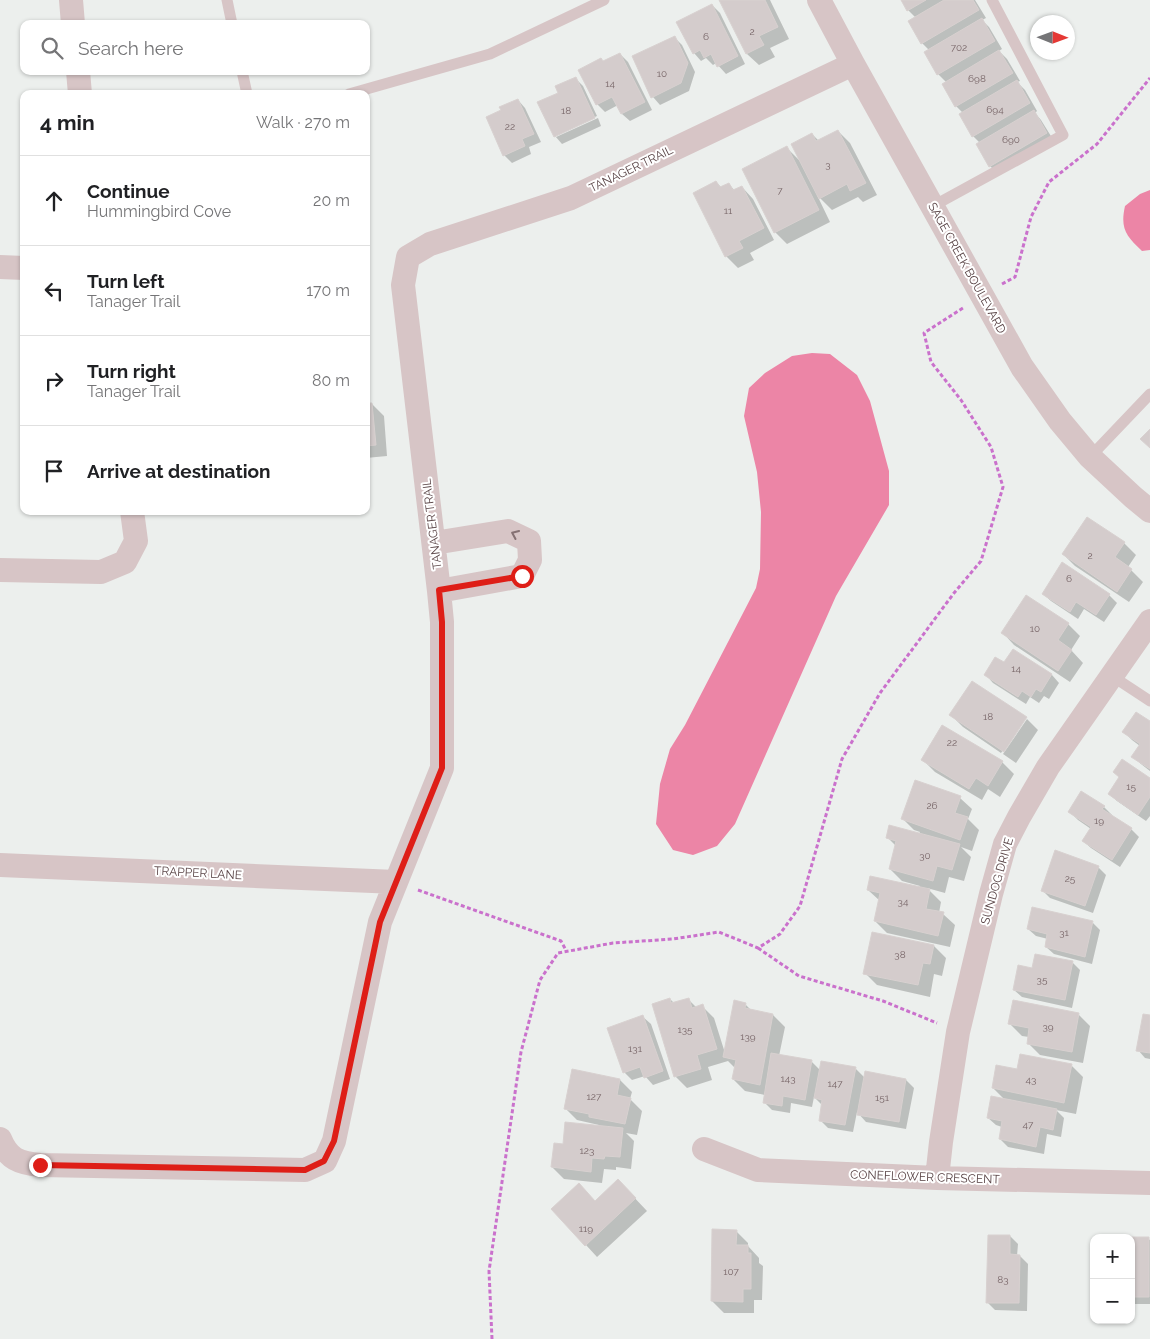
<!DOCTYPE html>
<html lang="en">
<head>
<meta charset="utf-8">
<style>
	:root { --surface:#fff; --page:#f2f2f2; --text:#202124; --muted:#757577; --line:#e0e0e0 }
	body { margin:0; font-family:Raleway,sans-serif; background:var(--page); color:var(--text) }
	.controls { position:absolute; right:15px; bottom:15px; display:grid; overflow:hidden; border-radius:10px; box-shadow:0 1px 4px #0004 }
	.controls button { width:45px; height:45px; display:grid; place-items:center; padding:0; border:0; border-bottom:1px solid var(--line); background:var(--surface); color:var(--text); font:25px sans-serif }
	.compass { position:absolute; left:1030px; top:15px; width:45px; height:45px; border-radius:50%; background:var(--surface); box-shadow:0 1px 4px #0004; rotate:91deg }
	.stop { position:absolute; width:15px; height:15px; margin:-11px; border:4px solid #de1e17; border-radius:50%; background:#fff }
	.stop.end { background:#de1e17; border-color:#fff; box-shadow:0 1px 5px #0008 }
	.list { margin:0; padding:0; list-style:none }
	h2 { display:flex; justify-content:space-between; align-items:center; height:65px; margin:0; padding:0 20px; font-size:21px }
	h2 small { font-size:16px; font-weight:400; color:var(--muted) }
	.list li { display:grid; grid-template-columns:32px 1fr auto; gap:15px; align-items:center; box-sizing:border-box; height:90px; padding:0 20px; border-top:1px solid var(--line) }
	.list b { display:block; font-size:19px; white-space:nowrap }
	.list p { margin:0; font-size:16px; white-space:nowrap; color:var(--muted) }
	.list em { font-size:16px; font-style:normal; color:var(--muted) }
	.icon { flex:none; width:28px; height:28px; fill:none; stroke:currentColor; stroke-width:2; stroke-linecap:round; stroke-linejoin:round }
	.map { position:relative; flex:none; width:1150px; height:1339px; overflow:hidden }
	.search { position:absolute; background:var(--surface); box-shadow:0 1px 4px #0004; left:20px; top:20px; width:350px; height:55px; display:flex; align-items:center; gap:12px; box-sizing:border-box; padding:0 18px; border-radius:10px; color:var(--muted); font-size:19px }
	.panel { position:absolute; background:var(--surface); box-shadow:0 1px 4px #0004; left:20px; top:90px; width:350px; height:425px; border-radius:10px }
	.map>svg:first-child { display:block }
</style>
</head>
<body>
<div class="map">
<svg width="1150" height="1339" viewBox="0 0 1150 1339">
	<rect width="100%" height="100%" fill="#ecefed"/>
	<path fill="#ec85a6" d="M1150,190V250L1142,251C1126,236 1120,229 1125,206L1140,194Z
		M812,353L830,354L857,375L870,401L889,471V505L836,596L735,824L717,846L693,855L673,850L656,824L660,784L670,749L685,725L756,588L760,569L761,512L757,472L744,416L749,388L765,373L792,356Z"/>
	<path fill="#0003" d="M720,0H770L789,39L770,48L775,57L759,65L747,54Z
		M903,0H975L986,18L982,20L989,27L1002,49L999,51L1007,59L1020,81L1017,82L1025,90L1037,111L1035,113L1041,120L1054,141L998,174L990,166L980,143L973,136L961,115L963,113L956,106L946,82L938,74L929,50L922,43L910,22L916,18L908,10Z
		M712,5L720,13L745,64L726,74L716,63L713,65L706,58L701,61L694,53Z
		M674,37L682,45L695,72L689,91L660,105L653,97Z
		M620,54L628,62L652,110L630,121L622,114L618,105L605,112L597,104L604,62Z
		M575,78L583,86L597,116L556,135V137L598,118L601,126L562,144L555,136L560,93Z
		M518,100L525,108L541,142L529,147L531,154L512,163L504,155L503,111Z
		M838,131L850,143L877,195L863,202L858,197L832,210L817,195L830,222L787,244L775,232L787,148L801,162L812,134L819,141Z
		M716,182L722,188L729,184L735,191L742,187L753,199L774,240L750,253L754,260L738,268L726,256Z
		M366,224L370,228L366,234Z
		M372,404L384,416L387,456L366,458V405Z
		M1124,543L1136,555L1128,567L1143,582L1129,602L1075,566L1063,554Z
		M1043,594L1109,595L1117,603L1104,622L1084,609L1078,619L1051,601Z
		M1068,624L1080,636L1071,650L1083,663L1070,682L1014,645L1003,633Z
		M1013,650L1052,675L1059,683L1049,699L1044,696L1039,703L1030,697L1026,704L993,683L986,675L1004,664Z
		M973,683L1026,719H1024L1001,753L963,727L951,715Z
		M1027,719L1038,730L1016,763L1003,754Z
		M1150,723V771L1141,764L1133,757L1140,746L1132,740L1124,732Z
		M923,760L1002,762L1014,774L1000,797L988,789L982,800L935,772Z
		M1120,778L1150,780V816L1146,821L1117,801L1109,794Z
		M960,798L972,809L968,819L979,830L972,851L961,847L971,857L964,881L949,877L945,893L927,888L941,902L939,913L943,914L955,925L950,947L887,933L875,921L880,901L868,890L919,888L920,886L902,881L890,869L896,846L888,838L919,834L920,832L914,830L902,818Z
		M1104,807L1112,815L1111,816L1131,829L1139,837L1120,867L1091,848L1083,841L1091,829L1078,820L1070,812Z
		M1098,867L1106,875L1093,913L1050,898L1042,890Z
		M1093,923L1100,930L1092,964L1054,954L1046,947L1048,939L1036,936L1028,929Z
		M873,933L934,946L946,958L942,976L934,974L930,997L877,985L865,973Z
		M1072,962L1080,970L1072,1008L1022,997L1014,990L1033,969Z
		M670,999L674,1003L688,999L697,1008L702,1006L714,1018L725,1053L745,1004L752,1011L773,1015L785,1027L779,1056L811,1061L820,1070L855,1068L865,1078L906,1080L914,1088L906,1129L866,1122L857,1112L853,1132L828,1128L820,1120L822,1105L814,1097L812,1107L791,1103L790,1113L772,1110L764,1102L765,1095L745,1091L733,1079L735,1068L728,1061L708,1067L712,1080L687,1088L675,1076Z
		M1078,1014L1090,1026L1083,1063L1040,1055L1028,1043L1029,1037L1022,1036L1010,1024Z
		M643,1017L651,1024L670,1079L653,1085L645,1076L632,1080L625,1073L609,1029Z
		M1150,1017V1059L1145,1058L1138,1050Z
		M1071,1065L1083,1077L1076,1114L1056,1110L1064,1118L1061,1137L1047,1134L1044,1154L1008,1147L1000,1139L1002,1127L996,1125L988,1118L1006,1101L993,1088Z
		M620,1080L632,1092L630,1099L642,1111L637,1135L626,1133L634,1141L631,1169L616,1167V1170L604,1169L602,1183L564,1179L552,1167L564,1145L599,1127V1125L577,1120L565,1108Z
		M630,1193L647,1211L597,1257L586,1245L595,1202Z
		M736,1231L748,1243V1246L759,1258V1263L763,1266L762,1300H754V1313H724L712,1301Z
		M1010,1236L1018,1244L1017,1256H1020L1028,1264L1027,1311L995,1310L987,1302Z
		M1131,1238L1148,1239L1150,1240V1304H1131Z"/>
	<path fill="#d4cccc" stroke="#d8d1d0" d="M719,0H765L778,27L759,36L764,45L746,54Z
		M901,0H926L907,11Z
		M944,0H973L979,10L921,44L908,21Z
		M712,4L738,56L717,67L711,54L704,58L700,50L693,54L676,22Z
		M982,18L995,41L937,75L924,52Z
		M675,36L688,63L681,83L651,98L632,56Z
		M999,50L1013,73L955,107L942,84Z
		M620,53L645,102L621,114L612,97L596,105L578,70L601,58L603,61Z
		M576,77L595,118L554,137L537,102L558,93L555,86Z
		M1017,80L1030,103L972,137L959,114Z
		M518,99L534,134L522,139L525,146L503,156L486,117L501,110L499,107Z
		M1034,110L1047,133L989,167L976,144Z
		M838,130L866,183L850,191L847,184L819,199L791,144L812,133L816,141Z
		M787,146L819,210L774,233L742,169Z
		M716,181L720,187L729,183L733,190L742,186L764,228L739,241L743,248L725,257L693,193Z
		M366,403H372L376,445L366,446Z
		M1150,429V448L1140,439Z
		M1087,517L1125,542L1115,557L1132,569L1117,592L1062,554Z
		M1062,562L1110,594L1096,615L1076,602L1070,612L1042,594Z
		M1026,595L1069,623L1058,640L1072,650L1058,671L1001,633Z
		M1013,649L1052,674L1041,692L1036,689L1031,697L1022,691L1018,697L984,675L995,657L1004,662Z
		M972,681L1027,717L1004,752L949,715Z
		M1136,712L1150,721V769L1131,757L1140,744L1122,732Z
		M942,725L1003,761L988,786L976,778L969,789L921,760Z
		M1122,759L1150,778V797L1138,815L1108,794L1119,777L1113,772Z
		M915,780L961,796L955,813L968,817L960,840L901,819Z
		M1081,791L1105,806L1102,809L1132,828L1112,860L1082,841L1091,827L1068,812Z
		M889,825L960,844L952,870L937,866L933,881L889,869L896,841L886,838Z
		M1055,850L1099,866L1085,906L1041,891Z
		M870,876L930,889L926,909L944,912L938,936L874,921L880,893L867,890Z
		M1032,907L1093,921L1085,957L1045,947L1047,934L1027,929Z
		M872,932L934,945L930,964L923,963L918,985L863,974Z
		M1035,954L1073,961L1065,1000L1013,990L1018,965L1032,968Z
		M670,998L671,1003L689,998L692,1008L703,1004L717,1049L697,1055L701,1069L674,1077L652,1004Z
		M734,1000L746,1003L745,1008L773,1014L760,1085L732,1079L736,1060L723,1057Z
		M1013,1000L1079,1013L1072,1052L1027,1044L1029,1028L1008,1024Z
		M1143,1014L1150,1015V1053L1136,1051Z
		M643,1015L663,1071L644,1078L640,1067L623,1073L607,1028Z
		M771,1053L812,1060L805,1100L783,1096L782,1106L763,1103Z
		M1020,1054L1072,1064L1064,1103L992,1088L996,1065L1017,1069Z
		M821,1061L856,1067L845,1125L819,1121L822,1100L814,1098Z
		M572,1069L620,1079L617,1095L631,1098L625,1124L589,1117V1114L564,1109Z
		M865,1071L906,1079L899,1122L857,1115Z
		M991,1096L1057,1109L1053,1130L1040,1127L1036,1147L999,1139L1002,1121L987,1118Z
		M565,1122L623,1128L620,1157L605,1156L604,1159L592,1158L591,1172L551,1167L554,1143L563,1144Z
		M618,1179L636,1198L585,1246L551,1209L579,1183L595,1201Z
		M712,1229L737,1230L736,1245H748V1253H751V1289H743V1302L711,1301Z
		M988,1235H1010V1254L1020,1255L1019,1303H986Z
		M1126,1237H1149V1297H1131V1238Z"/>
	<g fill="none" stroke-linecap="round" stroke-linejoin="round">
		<path stroke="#ca71cc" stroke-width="3" stroke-dasharray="4 2.5" stroke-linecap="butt" d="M1002,284L1015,277L1031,217L1049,182L1097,144L1150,78
			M418,890L561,941L567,952
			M758,948L799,976L883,1001L937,1023
			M492,1339L489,1271L521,1052L540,980L558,953L613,943L673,939L719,932L758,948L780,934L800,906L842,759L880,693L954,593L981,561L1003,487L991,447L961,400L931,362L924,333L963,308"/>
		<path stroke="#d7c5c6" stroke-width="11" d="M227,0L232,24
			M242,71L247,94
			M349,94L490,54L604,0
			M933,206L1063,135L992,0
			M1090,457L1150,394
			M1112,676L1150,701"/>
		<path stroke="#d7c5c6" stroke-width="24" d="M71,0L73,24
			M819,0L853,64L1022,367L1060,421L1090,457L1133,497L1150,511
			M78,71L80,94
			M0,267L24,268
			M434,543L508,531L529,541L530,560L522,576L439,591
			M0,570L101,572L125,562L136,541L132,511
			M0,865L396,882
			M0,1139C8,1159 19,1163 40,1165L305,1170L325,1161L334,1141L380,922L442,768V622L439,591L403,285L408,257L430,244L571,198L853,64
			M704,1149L758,1170L937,1178L1150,1183
			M937,1178L941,1142L958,1032L991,894L1005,844L1019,817L1048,767L1150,621"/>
	</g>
	<defs><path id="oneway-chevron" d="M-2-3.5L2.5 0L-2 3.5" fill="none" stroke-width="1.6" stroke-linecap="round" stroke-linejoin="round" transform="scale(1.25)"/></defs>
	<use stroke="#857173" href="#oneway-chevron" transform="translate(515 534) rotate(-156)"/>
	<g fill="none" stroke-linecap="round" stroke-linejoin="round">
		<path stroke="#de1e17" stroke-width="6" d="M40,1165L305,1170L324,1161L334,1141L380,922L442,768V622L439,590L522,576"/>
	</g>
	<g text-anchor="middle" stroke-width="4" stroke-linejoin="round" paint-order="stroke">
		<g font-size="10" fill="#786668">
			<text x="752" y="35">2</text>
			<text x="706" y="40">6</text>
			<text x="959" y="51">702</text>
			<text x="662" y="77">10</text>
			<text x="977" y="82">698</text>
			<text x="610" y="87">14</text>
			<text x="995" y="113">694</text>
			<text x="566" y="114">18</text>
			<text x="510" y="130">22</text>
			<text x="1011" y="143">690</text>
			<text x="828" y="168">3</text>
			<text x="780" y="194">7</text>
			<text x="728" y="214">11</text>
			<text x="1090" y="559">2</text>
			<text x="1069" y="582">6</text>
			<text x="1035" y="632">10</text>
			<text x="1016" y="672">14</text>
			<text x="988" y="720">18</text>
			<text x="952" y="746">22</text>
			<text x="1131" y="790">15</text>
			<text x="932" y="809">26</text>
			<text x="1099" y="824">19</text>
			<text x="925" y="859">30</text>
			<text x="1070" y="882">25</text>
			<text x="903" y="905">34</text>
			<text x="1064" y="936">31</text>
			<text x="900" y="958">38</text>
			<text x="1042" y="983">35</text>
			<text x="1048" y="1030">39</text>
			<text x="685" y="1033">135</text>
			<text x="748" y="1040">139</text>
			<text x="635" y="1052">131</text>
			<text x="788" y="1082">143</text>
			<text x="1031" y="1083">43</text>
			<text x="835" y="1087">147</text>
			<text x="594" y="1100">127</text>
			<text x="882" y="1101">151</text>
			<text x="1028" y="1128">47</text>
			<text x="587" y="1154">123</text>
			<text x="586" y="1232">119</text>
			<text x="731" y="1275">107</text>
			<text x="1003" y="1283">83</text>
		</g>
		<g font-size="12" fill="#594446" stroke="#fff">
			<text transform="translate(631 169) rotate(-26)" y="4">TANAGER TRAIL</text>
			<text transform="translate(967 268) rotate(61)" y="4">SAGE CREEK BOULEVARD</text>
			<text transform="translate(432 524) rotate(-97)" y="4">TANAGER TRAIL</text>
			<text transform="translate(198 873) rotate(3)" y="4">TRAPPER LANE</text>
			<text transform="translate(997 881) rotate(-74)" y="4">SUNDOG DRIVE</text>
			<text transform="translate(925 1177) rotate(2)" y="4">CONEFLOWER CRESCENT</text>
		</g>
	</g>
</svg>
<div class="controls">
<button>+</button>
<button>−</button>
</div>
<svg class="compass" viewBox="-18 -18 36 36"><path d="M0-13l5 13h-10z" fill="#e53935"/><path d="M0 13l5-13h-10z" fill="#757577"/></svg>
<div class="stop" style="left:522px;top:576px"></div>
<div class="stop end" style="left:40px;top:1165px"></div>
<div class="search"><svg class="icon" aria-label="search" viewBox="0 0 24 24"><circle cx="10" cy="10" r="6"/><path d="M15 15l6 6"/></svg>Search here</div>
<section class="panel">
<h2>4 min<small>Walk · 270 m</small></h2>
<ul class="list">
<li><svg class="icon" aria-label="ahead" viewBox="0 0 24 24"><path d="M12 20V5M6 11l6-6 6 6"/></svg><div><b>Continue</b><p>Hummingbird Cove</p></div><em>20 m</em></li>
<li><svg class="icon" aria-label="left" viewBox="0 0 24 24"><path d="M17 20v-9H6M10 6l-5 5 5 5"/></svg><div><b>Turn left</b><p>Tanager Trail</p></div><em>170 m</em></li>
<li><svg class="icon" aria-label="right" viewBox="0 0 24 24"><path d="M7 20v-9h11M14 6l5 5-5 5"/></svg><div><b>Turn right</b><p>Tanager Trail</p></div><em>80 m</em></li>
<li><svg class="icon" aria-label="arrive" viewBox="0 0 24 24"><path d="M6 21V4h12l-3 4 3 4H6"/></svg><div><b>Arrive at destination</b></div></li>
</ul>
</section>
</div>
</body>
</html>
